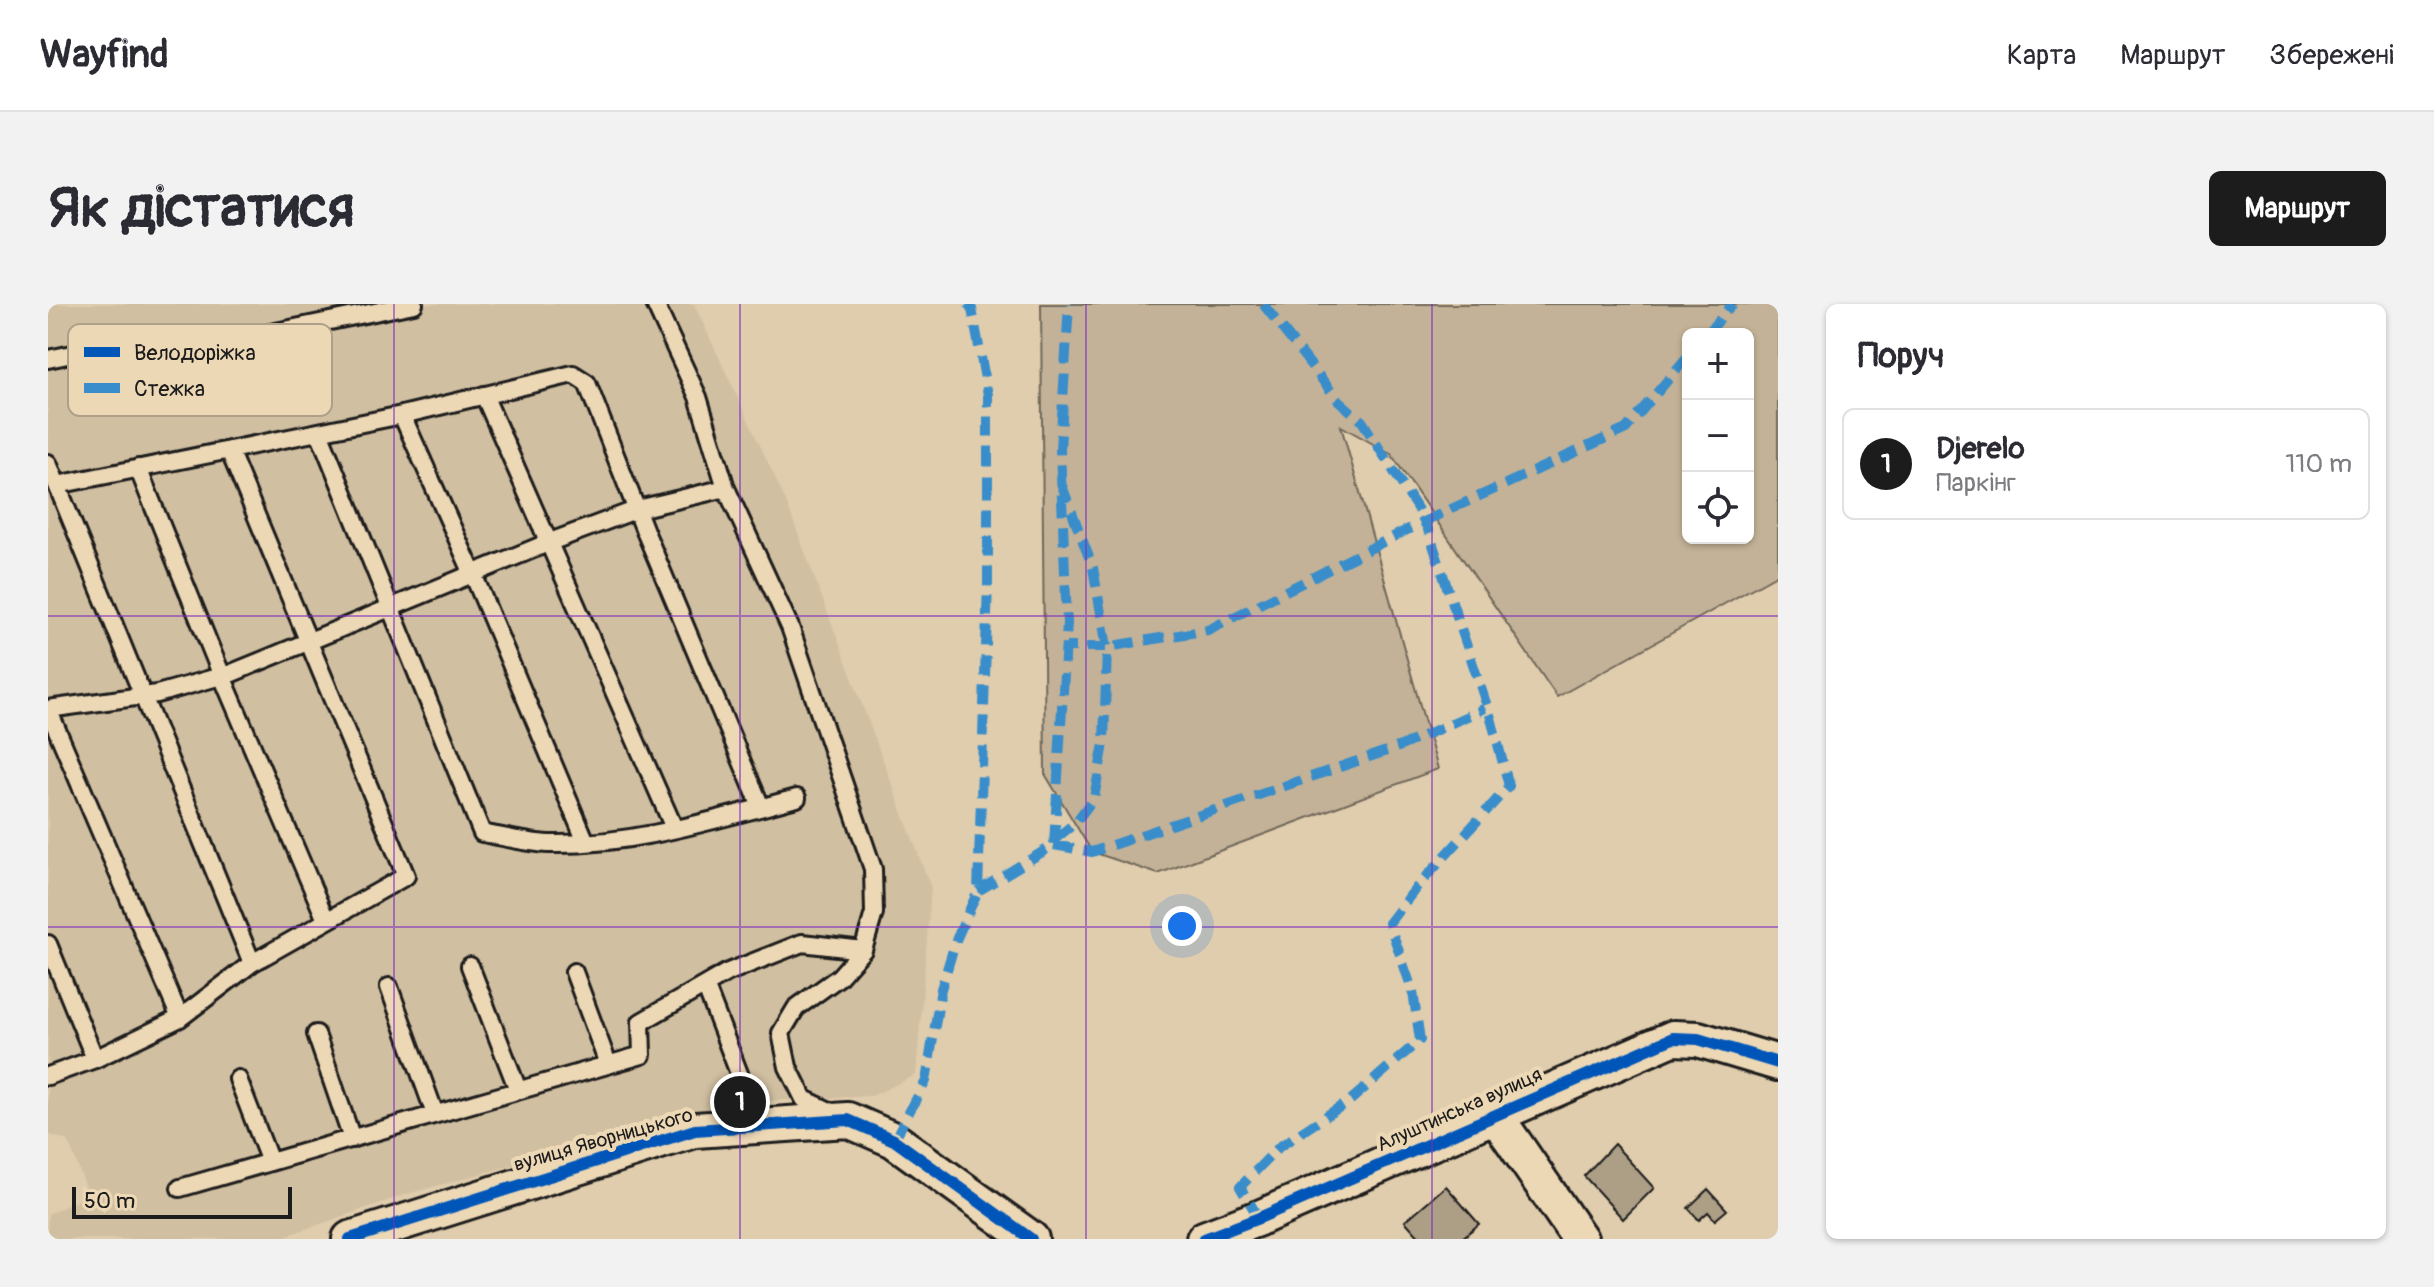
<!DOCTYPE html>
<html lang="uk">
<head>
<meta charset="utf-8">
<style>
	:root { --surface:#fff; --page:#f2f2f3; --text:#2b2b33; --muted:#7c7c81; --line:#e1e1e2; --accent:#1c1c1c }
	body { margin:0; font-family:Pangolin,sans-serif; background:var(--page); color:var(--text) }
	.controls { position:absolute; right:24px; top:24px; display:grid; overflow:hidden; border-radius:12px; box-shadow:0 2px 6px #0004 }
	.controls button { width:72px; height:72px; display:grid; place-items:center; padding:0; border:0; border-bottom:2px solid var(--line); background:var(--surface); color:var(--text); font:40px sans-serif }
	.scale { position:absolute; left:24px; bottom:20px; width:220px; box-sizing:border-box; padding-left:8px; border:4px solid #1c1c1c; border-top:0; font-size:22px; line-height:28px; white-space:nowrap; color:#1c1c1c; -webkit-text-stroke:6px #edd8b6; paint-order:stroke }
	.you { position:absolute; left:1134px; top:622px; width:28px; height:28px; margin:-20px; border:6px solid #fff; border-radius:50%; background:#1a73e8; box-shadow:0 0 0 12px #1a73e833 }
	.badge { display:grid; place-items:center; width:52px; height:52px; border-radius:50%; background:var(--accent); color:#fff; font-size:26px; font-weight:700 }
	.pin { position:absolute; translate:-50% -50%; border:4px solid #fff; box-shadow:0 2px 8px #0006 }
	.list { margin:0; padding:0; list-style:none }
	h2 { display:flex; justify-content:space-between; align-items:center; height:104px; margin:0; padding:0 32px; font-size:34px }
	h2 small { font-size:26px; font-weight:400; color:var(--muted) }
	.list li { display:grid; grid-template-columns:52px 1fr auto; gap:24px; align-items:center; box-sizing:border-box; height:112px; margin:0 16px 16px; padding:0 16px; border:2px solid var(--line); border-radius:12px }
	.list b { display:block; font-size:30px; white-space:nowrap }
	.list p { margin:0; font-size:26px; white-space:nowrap; color:var(--muted) }
	.list em { font-size:26px; font-style:normal; color:var(--muted) }
	.icon { flex:none; width:44px; height:44px; fill:none; stroke:currentColor; stroke-width:2; stroke-linecap:round; stroke-linejoin:round }
	.map { position:relative; flex:none; width:1730px; height:935px; overflow:hidden; border-radius:12px }
	header { display:flex; align-items:center; gap:48px; box-sizing:border-box; height:112px; padding:0 40px; background:var(--surface); border-bottom:2px solid var(--line) }
	header strong { font-size:38px }
	nav { display:flex; gap:44px; margin-inline-start:auto; font-size:28px }
	.intro { display:flex; align-items:center; justify-content:space-between; box-sizing:border-box; height:192px; padding:0 48px }
	h1 { margin:0; font-size:56px }
	.button { padding:20px 36px; border-radius:12px; background:var(--accent); color:#fff; font-size:28px; font-weight:700 }
	main { display:flex; gap:48px; padding:0 48px }
	aside { flex:1; background:var(--surface); border-radius:12px; box-shadow:0 2px 6px #0004 }
	.map>svg:first-child { display:block }
</style>
</head>
<body>
<header>
<strong>Wayfind</strong>
<nav><a>Карта</a><a>Маршрут</a><a>Збережені</a></nav>
</header>
<div class="intro"><h1>Як дістатися</h1><a class="button">Маршрут</a></div>
<main>
<div class="map">
<svg width="1730" height="935" viewBox="0 0 1730 935">
	<rect width="100%" height="100%" fill="#e0cdad"/>
	<filter id="ink" filterUnits="userSpaceOnUse"><feTurbulence type="fractalNoise" baseFrequency=".0125" numOctaves="2"/><feDisplacementMap in="SourceGraphic" scale="16" xChannelSelector="R" yChannelSelector="G"/><feConvolveMatrix kernelMatrix="1 2 1 2 8 2 1 2 1" color-interpolation-filters="sRGB"/></filter>
	<g filter="url(#ink)">
		<path fill="#d1bfa1" d="M0,0H646L737,195L883,584L868,771L824,792L692,798L356,891L229,935H0V910L41,891L20,837L0,830Z"/>
		<path fill="#c3b297" stroke="#70675a" stroke-width="2" fill-rule="evenodd" d="M993,0H1730V270L1509,393L1343,150L1293,122L1390,465L1110,570L1044,548L997,470ZM1640,30H1700V234H1640Z"/>
		<path fill="#ad9e86" stroke="#1c1c1c" stroke-width="2" d="M1566,840L1606,884L1575,915L1536,872Z
			M1398,882L1431,920L1413,935H1373L1357,917Z
			M1660,885L1679,906L1667,916L1660,908L1651,916L1640,904Z"/>
		<g fill="none" stroke-linecap="round" stroke-linejoin="round">
			<g stroke="#1c1c1c" stroke-width="22">
				<path id="service" d="M607,0L650,93L678,184L742,323L825,565L826,609L815,646L791,673L748,704L733,729L740,763L756,795L788,810
					M0,55L59,43L104,53L366,0
					M436,91L626,524
					M354,111L425,270L538,538
					M271,128L434,529C456,533 479,539 501,540C585,542 668,515 749,494
					M0,159L204,659
					M90,164L174,372L278,616
					M9,181L354,111L525,70L539,79L597,227L713,503
					M0,405L109,390L184,369L502,238L590,205L678,184
					M0,405L132,714
					M0,640L47,755
					M422,662L470,786
					M526,668L560,760
					M657,681L692,772
					M341,683L387,810
					M268,730L304,835
					M0,772L47,755L132,714L204,659L358,572L181,146
					M190,775L222,858
					M132,884L594,751L593,718L678,669L754,639L815,646"/>
			</g>
			<g stroke="#1c1c1c" stroke-width="40">
				<path id="minor" d="M1447,811L1532,935
					M302,935L647,826L800,816L846,836L983,935
					M1156,935L1211,914L1625,734L1650,735L1730,759"/>
			</g>
			<use href="#service" stroke="#edd8b6" stroke-width="16"/>
			<use href="#minor" stroke="#edd8b6" stroke-width="34"/>
			<path stroke="#388dca" stroke-width="10" stroke-dasharray="20 10" stroke-linecap="butt" d="M1215,0L1290,96L1314,117L1377,217L1578,125L1640,52
				M1659,30L1685,0
				M1013,179L1045,264L1059,343L1160,326L1377,217L1443,414L1461,482L1368,584L1341,619L1365,688L1372,736L1304,795L1231,843L1192,883L1211,914
				M1007,535L1027,519L1046,494L1056,440L1059,343H1018
				M1006,541L1044,548L1353,442L1437,404
				M930,587L1006,541L1019,319L1012,145L1021,0
				M846,836L878,777L893,685L908,636L930,587L940,279V91L924,5L920,0"/>
			<g stroke="#edd8b6" stroke-width="17">
				<path id="cycleway" d="M302,935L647,826L800,816L846,836L983,935
					M1156,935L1211,914L1625,734L1650,735L1730,759"/>
			</g>
			<use href="#cycleway" stroke="#0057b8" stroke-width="12"/>
		</g>
	</g>
	<path fill="none" stroke="#7b2cbf" stroke-width="2" stroke-opacity="0.55" d="M346,0V935M692,0V935M1038,0V935M1384,0V935M0,312H1730M0,623H1730"/>
	<g text-anchor="middle" stroke-width="8" stroke-linejoin="round" paint-order="stroke">
		<g font-size="20" fill="#1c1c1c" stroke="#edd8b6">
			<text transform="translate(1411 805) rotate(-24)" y="7">Алуштинська вулиця</text>
			<text transform="translate(555 835) rotate(-16)" y="7">вулиця Яворницького</text>
		</g>
	</g>
	<rect x="20" y="20" width="264" height="92" rx="12" fill="#edd8b6" stroke="#aea088" stroke-width="2"/>
	<rect x="36" y="43" width="36" height="10" fill="#0057b8"/>
	<rect x="36" y="79" width="36" height="10" fill="#388dca"/>
	<g font-size="22" fill="#1c1c1c">
		<text x="86" y="56">Велодоріжка</text>
		<text x="86" y="92">Стежка</text>
	</g>
</svg>
<div class="controls">
<button>+</button>
<button>−</button>
<button><svg class="icon" aria-label="locate" viewBox="0 0 24 24"><circle cx="12" cy="12" r="6"/><path d="M12 2v4M12 18v4M2 12h4M18 12h4"/></svg></button>
</div>
<div class="scale">50 m</div>
<div class="you"></div>
<div class="pin badge" style="left:692px;top:798px">1</div>
</div>
<aside>
<h2>Поруч<small></small></h2>
<ul class="list">
<li><span class="badge">1</span><div><b>Djerelo</b><p>Паркінг</p></div><em>110 m</em></li>
</ul>
</aside>
</main>
</body>
</html>
